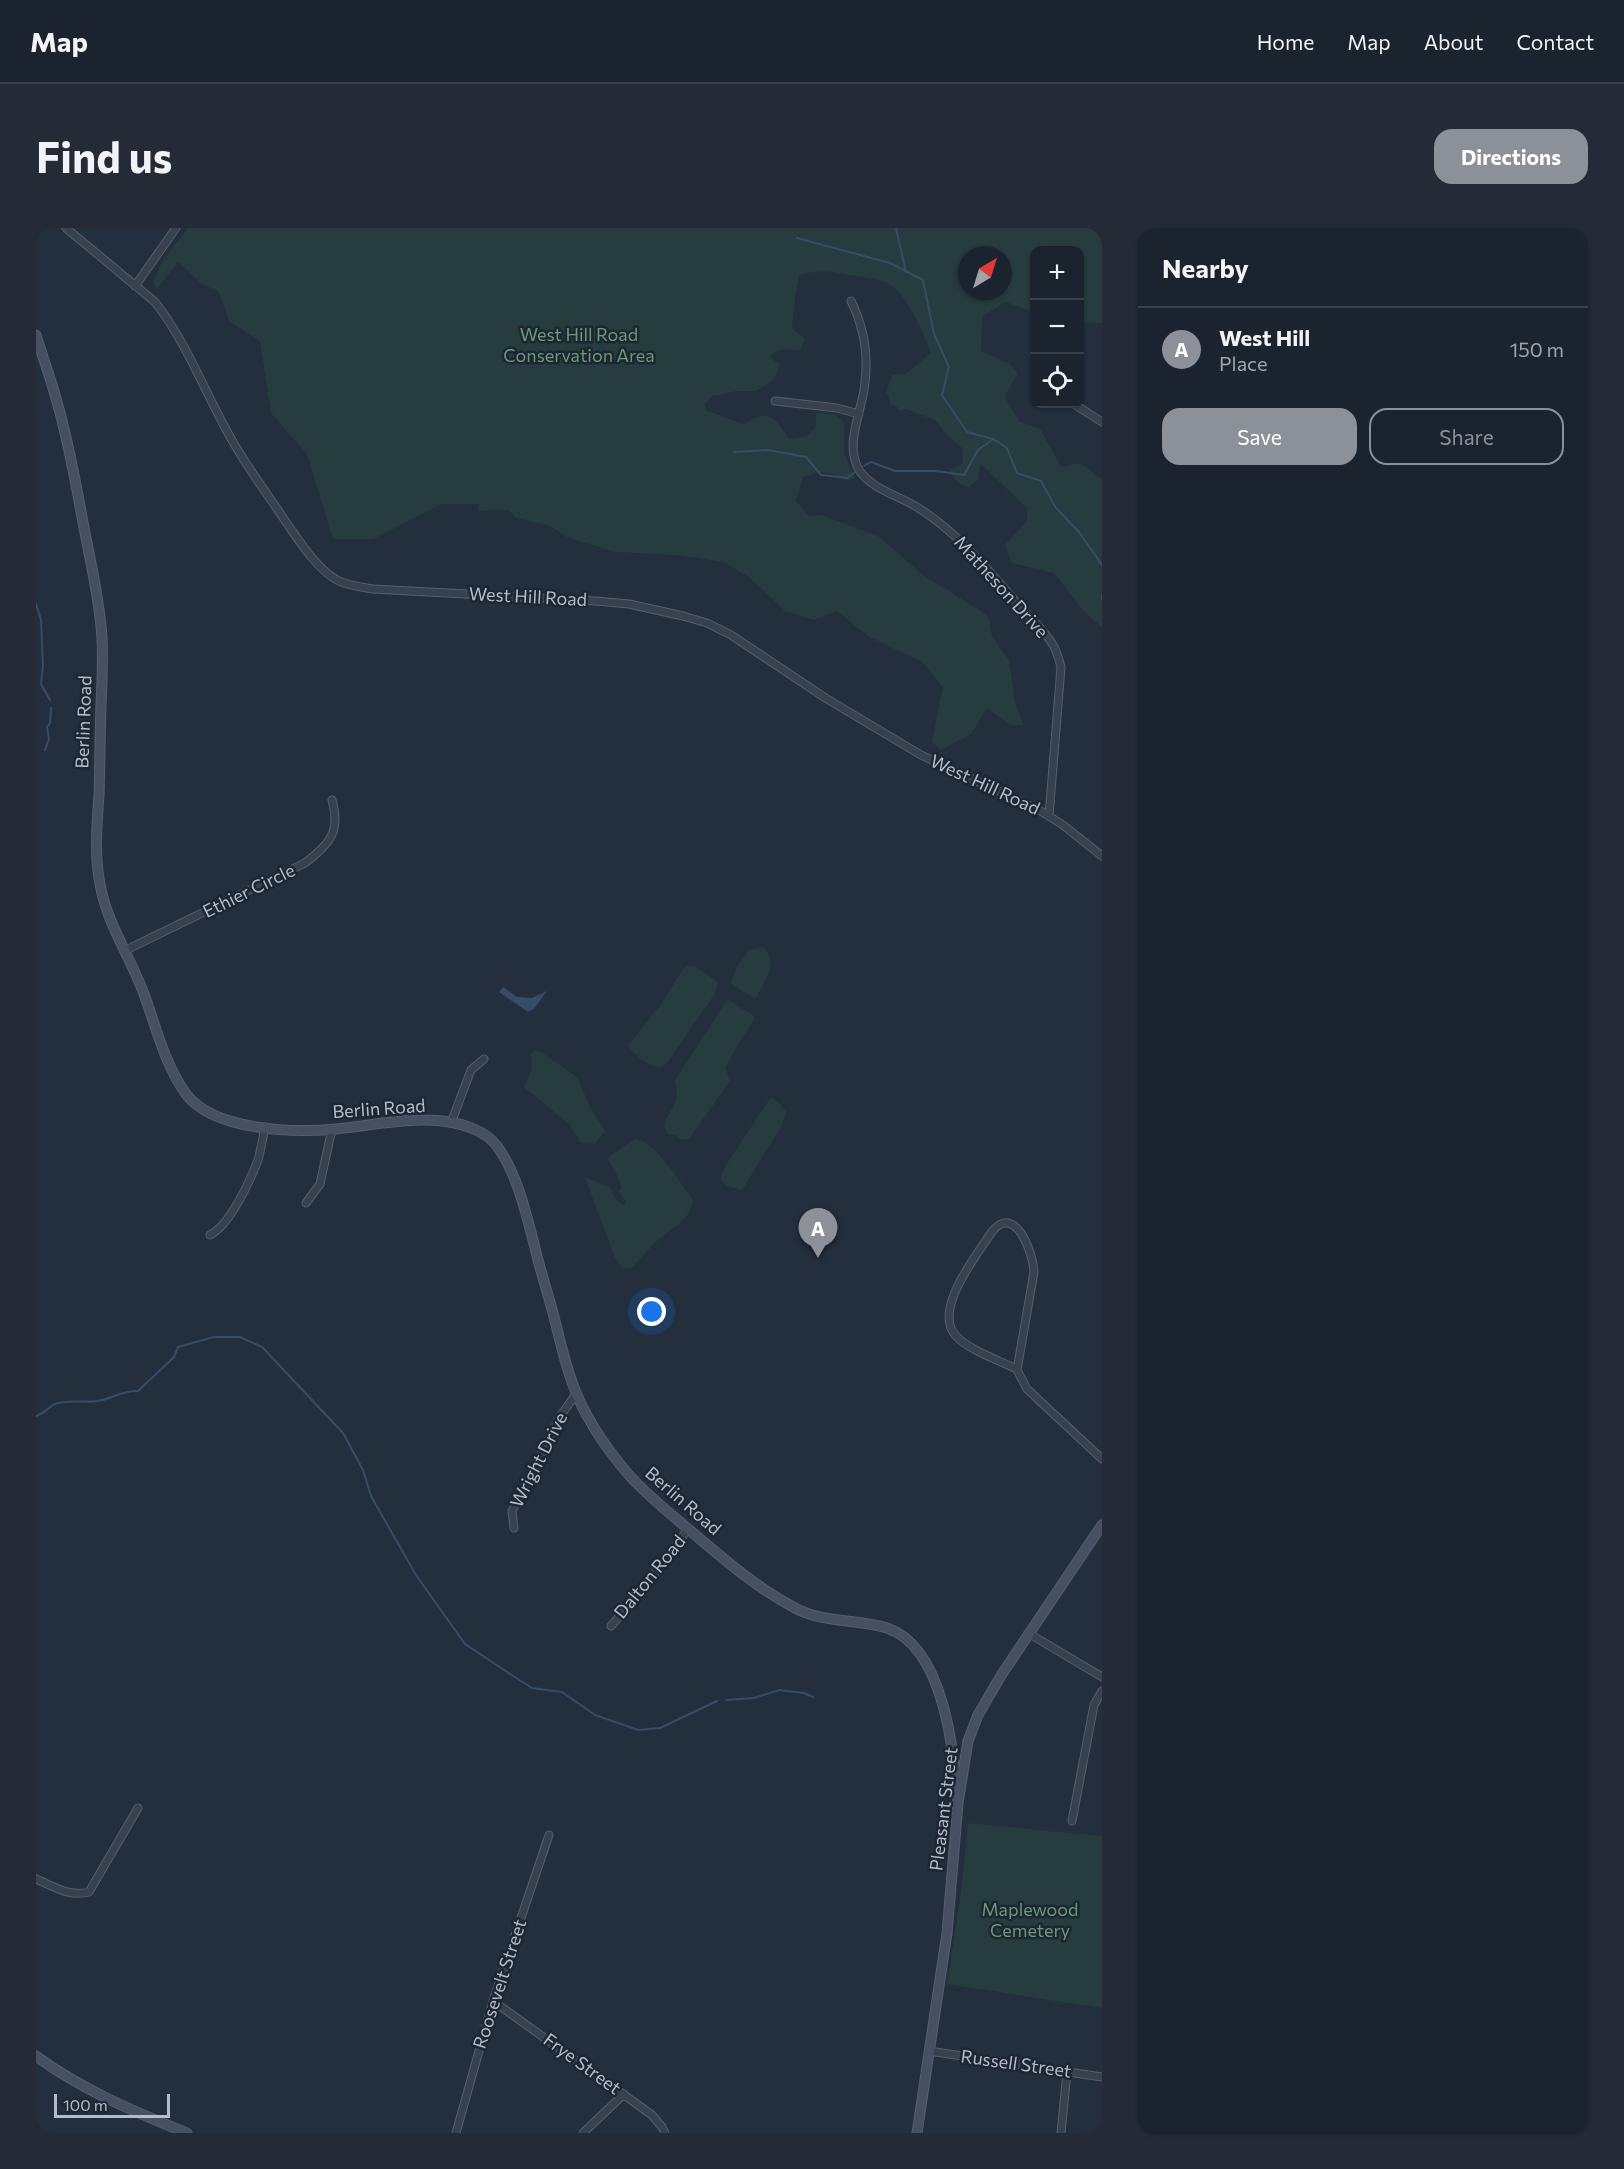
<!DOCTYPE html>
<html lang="en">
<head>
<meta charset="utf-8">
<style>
	:root { --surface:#1b232e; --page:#242b36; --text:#f1f3f6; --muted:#a0a4aa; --line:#39404a; --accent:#8c9099 }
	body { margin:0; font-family:Commissioner,sans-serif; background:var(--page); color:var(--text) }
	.controls { position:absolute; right:18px; top:18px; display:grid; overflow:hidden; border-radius:12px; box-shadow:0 2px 4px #0004 }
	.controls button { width:54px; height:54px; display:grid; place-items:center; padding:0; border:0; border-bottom:2px solid var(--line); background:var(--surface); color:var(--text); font:30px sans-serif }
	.compass { position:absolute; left:922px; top:18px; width:54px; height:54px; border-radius:50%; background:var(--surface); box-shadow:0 2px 4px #0004; rotate:38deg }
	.scale { position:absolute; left:18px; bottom:15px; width:116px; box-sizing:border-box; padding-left:6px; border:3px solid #b4bcc9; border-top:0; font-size:16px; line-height:21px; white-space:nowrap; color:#b4bcc9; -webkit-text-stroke:4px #1d2633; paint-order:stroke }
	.you { position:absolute; left:616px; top:1084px; width:21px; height:21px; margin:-15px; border:4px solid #fff; border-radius:50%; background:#1a73e8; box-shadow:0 0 0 9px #1a73e833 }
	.badge { display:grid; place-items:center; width:39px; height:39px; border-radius:50%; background:var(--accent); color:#fff; font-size:20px; font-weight:700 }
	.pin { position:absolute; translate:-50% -50px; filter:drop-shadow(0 2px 3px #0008) }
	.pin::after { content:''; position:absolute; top:32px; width:21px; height:18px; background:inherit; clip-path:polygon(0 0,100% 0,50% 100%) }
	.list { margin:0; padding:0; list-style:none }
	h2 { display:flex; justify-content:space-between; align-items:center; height:78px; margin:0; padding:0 24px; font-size:26px }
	h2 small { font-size:20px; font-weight:400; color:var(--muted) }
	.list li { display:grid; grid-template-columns:39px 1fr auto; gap:18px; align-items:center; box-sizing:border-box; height:84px; padding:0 24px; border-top:2px solid var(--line) }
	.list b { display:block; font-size:22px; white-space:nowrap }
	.list p { margin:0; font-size:20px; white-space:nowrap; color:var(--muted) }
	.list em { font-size:20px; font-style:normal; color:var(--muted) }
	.actions { display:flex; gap:12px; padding:18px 24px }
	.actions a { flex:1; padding:14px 0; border:2px solid var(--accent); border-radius:18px; text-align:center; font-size:21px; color:var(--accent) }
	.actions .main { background:var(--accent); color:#fff }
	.icon { flex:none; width:33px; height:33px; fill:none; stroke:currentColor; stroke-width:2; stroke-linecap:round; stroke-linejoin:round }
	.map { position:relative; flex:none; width:1066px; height:1905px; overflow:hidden; border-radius:18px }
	header { display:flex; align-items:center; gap:36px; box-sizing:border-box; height:84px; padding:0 30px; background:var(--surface); border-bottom:2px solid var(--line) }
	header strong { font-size:28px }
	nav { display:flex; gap:33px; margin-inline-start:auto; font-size:21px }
	.intro { display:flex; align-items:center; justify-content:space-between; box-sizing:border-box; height:144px; padding:0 36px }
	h1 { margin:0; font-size:42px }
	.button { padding:15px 27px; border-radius:18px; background:var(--accent); color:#fff; font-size:21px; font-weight:700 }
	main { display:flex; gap:36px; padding:0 36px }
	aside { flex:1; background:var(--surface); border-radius:18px; box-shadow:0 2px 4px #0004 }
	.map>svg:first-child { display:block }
</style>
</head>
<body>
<header>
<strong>Map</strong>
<nav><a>Home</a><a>Map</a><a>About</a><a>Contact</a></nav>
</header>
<div class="intro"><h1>Find us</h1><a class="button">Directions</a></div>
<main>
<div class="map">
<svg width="1066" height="1905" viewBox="0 0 1066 1905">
	<rect width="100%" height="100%" fill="#242f3e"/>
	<path fill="#263c3f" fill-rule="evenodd" d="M152,0H1066V95L1044,94V22H999L998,90L996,84L970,74L946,88L945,123L972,135L982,145L970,166L971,173L983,193L1004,201L1025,239L1045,235L1066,252V399L1049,385L1018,345L976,335L969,317L991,293V280L944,235L942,252L933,259L922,255L913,243L927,235L926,220L913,209L899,192L869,181L864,183L861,179L854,176L853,169L850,165L856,147L869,146L895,125C888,106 870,63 851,55C840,50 826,49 814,47C796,43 781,42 763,47L759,70L756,100L769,111L765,122L748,121L737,125L734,129L744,137L739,151L719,163H701L677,168L669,175V182L707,196C734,180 737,188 753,211L771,208L780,199V185L799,187L808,194V225L819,250L811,253C792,242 788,243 767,249L760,273L773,288L785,287L842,308L887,347L948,385L953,390L956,409L973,432L979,474L988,498L973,496L951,480L935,506L905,522L896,514L907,459L886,434L832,408L801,383L778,392L749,383L713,349L688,334L640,327L579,324L531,309L515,298L481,290L472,282L442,283L443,276H406L337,311H297L271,226L235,185L224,113L193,93L183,64L166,56L142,34L121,61L117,54L127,32ZM931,27H967V63H931Z
		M727,719C743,735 728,755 719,771L694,755L701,739L713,722Z
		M651,738H659L682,754L680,764L633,832L625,840C611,837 601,829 592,818L625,776L647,741Z
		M691,772L717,787L718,792L704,813L689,840L694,853L653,911L646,912L639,907H633C616,890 651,881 638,854Z
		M499,822L506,825L541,849L555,881L569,903L559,916L545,915L534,897L488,859L496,841L495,826Z
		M735,869L745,877L750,884L746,897L706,962L691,958L685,953V947L690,937Z
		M599,911C621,914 644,955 657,972C654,993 637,999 623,1011C613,1020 605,1030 596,1040H586L579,1030L549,949L575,960L579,970L586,977H589L590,974L583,963L585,960L582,949L571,930Z
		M932,1595L1066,1608V1780L911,1756L925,1665Z"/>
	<path fill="#394c67" d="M467,759L481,769L496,770L511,763L498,781L492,784L463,764Z"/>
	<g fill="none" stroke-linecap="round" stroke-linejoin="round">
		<path stroke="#394c67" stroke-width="2" d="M860,0L870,44
			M761,10L854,35L887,52L898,106L913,139L906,167L931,204L957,211L971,220L981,245L1005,253L1020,280L1043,304L1066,337
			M698,224L732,222L770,229L785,247L811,250L818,245
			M828,238L835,234L859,243H900L928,247L942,222L957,211
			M1066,366V372
			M0,376L5,392L7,438L5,456L14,472
			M9,522L13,511L11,499L14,495L15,480
			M0,1188C10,1185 12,1179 19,1176C33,1171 48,1175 61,1173C76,1171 87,1162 102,1163L138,1129L142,1119L178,1109H204L226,1119L307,1205L327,1242L335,1268L380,1347L429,1416L474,1446L496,1460L526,1464L559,1487L602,1502L624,1500L681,1473
			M690,1472L718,1470L743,1462L768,1465L777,1469"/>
		<g stroke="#565f6c" stroke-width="9">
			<path id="street" d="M30,0L119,74C152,116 170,168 197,214C213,242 232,267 250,294C264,314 280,340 301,352C313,358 324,359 337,361L560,373L593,376L647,388L671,395L695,407L791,471L885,527L1003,582L1027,597L1066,628
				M99,58L140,0
				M815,73C829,101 833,131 828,162C824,187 809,218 823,242C836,262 865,268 884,281C923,306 951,341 982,376C993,389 1008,402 1017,417C1021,424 1023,431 1025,439L1013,588
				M739,173L801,180L823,186
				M1038,176L1066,194
				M88,723L269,635C294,616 305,603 296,572
				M415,895L435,842L448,831
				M270,975L284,956L296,901
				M174,1007C194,997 214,953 222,932C225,921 227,910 229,899
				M981,1141C964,1133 933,1122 920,1108C896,1082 941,1027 955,1005C979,973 997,1025 998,1044L981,1142L991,1161L1066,1231
				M478,1300L476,1283L525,1187L540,1166
				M575,1398L605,1364L652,1301
				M992,1405L1066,1449
				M1036,1593L1058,1477L1066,1463
				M0,1651C19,1659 33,1669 53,1664L102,1580
				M457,1773L616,1887L626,1899L629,1905
				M893,1823L1066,1849
				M420,1905L457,1773L513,1607
				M547,1905L588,1866
				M1025,1905L1031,1844"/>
		</g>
		<g stroke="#565f6c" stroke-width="11">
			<path id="secondary" d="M0,107C7,130 15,151 21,174C34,218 41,264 50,310C56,339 62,368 65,398C68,424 66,451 65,477C64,507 64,537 63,567C61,597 58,625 64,656C71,696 94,728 108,766C120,799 129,837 150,866C178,903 258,905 300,901C343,897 396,883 438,901C447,905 455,910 461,918C481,945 491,988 499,1020C505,1046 514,1071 520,1097C525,1116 529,1135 536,1154C548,1189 569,1219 593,1247C608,1264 626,1279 644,1294C681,1325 719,1360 763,1382C791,1395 822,1391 851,1400C908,1419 918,1523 922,1575
				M0,1828C46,1862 99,1884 151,1905
				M881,1905L911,1705L922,1575L932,1513L942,1487L966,1446L1066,1297"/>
		</g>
		<use href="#street" stroke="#38414e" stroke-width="7"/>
		<use href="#secondary" stroke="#465061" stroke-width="9"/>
	</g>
	<g text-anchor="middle" stroke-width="5" stroke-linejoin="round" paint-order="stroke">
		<g font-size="18" fill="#6b9a76" stroke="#1d2633">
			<text x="543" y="113">West Hill Road<tspan x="543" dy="21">Conservation Area</tspan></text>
			<text x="994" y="1688">Maplewood<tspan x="994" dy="21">Cemetery</tspan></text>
		</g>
		<g font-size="18" fill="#b4bcc9" stroke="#1d2633">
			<text transform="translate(965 359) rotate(48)" y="6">Matheson Drive</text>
			<text transform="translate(492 369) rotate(3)" y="6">West Hill Road</text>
			<text transform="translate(48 494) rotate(-88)" y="6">Berlin Road</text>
			<text transform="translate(949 557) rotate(25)" y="6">West Hill Road</text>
			<text transform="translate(213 663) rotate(-26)" y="6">Ethier Circle</text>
			<text transform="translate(343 881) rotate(-4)" y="6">Berlin Road</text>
			<text transform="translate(503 1232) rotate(-63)" y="6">Wright Drive</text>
			<text transform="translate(647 1273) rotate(41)" y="6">Berlin Road</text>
			<text transform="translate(614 1349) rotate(-51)" y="6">Dalton Road</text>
			<text transform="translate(908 1581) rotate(-83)" y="6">Pleasant Street</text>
			<text transform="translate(464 1756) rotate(-72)" y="6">Roosevelt Street</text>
			<text transform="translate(546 1836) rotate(36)" y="6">Frye Street</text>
			<text transform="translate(980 1836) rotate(8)" y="6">Russell Street</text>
		</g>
	</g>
</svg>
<div class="controls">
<button>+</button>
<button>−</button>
<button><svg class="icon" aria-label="locate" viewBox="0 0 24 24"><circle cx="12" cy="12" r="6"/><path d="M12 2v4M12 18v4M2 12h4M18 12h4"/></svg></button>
</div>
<svg class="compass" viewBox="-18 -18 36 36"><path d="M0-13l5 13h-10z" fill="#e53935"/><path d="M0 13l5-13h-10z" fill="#a0a4aa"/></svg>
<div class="scale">100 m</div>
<div class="you"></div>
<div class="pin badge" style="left:782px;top:1030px">A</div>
</div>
<aside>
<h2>Nearby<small></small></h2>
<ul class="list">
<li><span class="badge">A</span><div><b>West Hill</b><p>Place</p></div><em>150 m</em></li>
</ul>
<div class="actions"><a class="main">Save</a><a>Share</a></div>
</aside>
</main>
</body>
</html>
